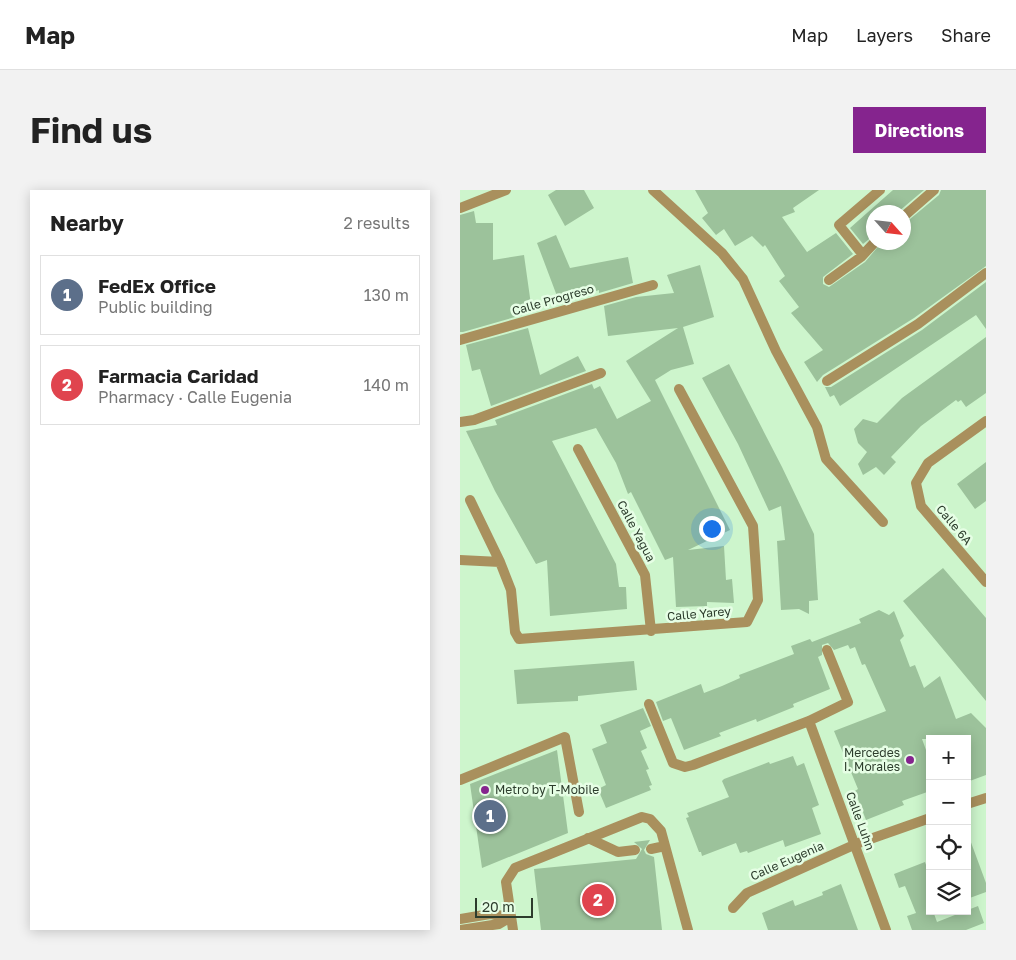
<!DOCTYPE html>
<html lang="en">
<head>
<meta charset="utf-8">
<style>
	:root { --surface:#fff; --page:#f2f2f2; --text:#222; --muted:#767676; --line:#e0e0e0; --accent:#85248e }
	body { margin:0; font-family:"Golos Text",sans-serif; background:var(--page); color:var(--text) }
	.controls { position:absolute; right:15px; bottom:15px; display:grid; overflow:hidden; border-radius:0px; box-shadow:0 2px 12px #0003 }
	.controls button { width:45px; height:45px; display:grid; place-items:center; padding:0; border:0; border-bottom:1px solid var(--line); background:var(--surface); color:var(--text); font:25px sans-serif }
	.compass { position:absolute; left:406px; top:15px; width:45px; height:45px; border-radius:50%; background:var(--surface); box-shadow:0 2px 12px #0003; rotate:117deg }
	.scale { position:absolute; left:15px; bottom:12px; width:58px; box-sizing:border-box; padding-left:5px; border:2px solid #2c3c2c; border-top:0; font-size:14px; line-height:18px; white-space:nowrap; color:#2c3c2c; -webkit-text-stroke:4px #e6fee5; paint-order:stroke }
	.you { position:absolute; left:251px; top:338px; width:18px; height:18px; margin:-12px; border:4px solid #fff; border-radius:50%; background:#1a73e8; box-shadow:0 0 0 8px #1a73e833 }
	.badge { display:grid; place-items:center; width:32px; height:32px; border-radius:50%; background:var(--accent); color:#fff; font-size:16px; font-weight:700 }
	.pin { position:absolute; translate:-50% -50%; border:2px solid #fff; box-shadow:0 1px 5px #0006 }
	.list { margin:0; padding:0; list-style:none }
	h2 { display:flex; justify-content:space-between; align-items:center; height:65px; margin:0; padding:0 20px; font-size:21px }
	h2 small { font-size:16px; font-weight:400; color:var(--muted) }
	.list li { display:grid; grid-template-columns:32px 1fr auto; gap:15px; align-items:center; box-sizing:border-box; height:80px; margin:0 10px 10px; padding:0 10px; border:1px solid var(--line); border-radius:0px }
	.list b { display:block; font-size:19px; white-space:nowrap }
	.list p { margin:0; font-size:16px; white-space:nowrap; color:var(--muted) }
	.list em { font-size:16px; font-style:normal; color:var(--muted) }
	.icon { flex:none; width:28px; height:28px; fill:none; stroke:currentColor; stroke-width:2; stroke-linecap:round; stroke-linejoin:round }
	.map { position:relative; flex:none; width:526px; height:740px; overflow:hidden; border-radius:0px }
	header { display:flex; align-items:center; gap:30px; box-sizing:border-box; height:70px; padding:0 25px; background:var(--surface); border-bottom:1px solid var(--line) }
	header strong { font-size:24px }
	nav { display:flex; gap:28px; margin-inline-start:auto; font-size:18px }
	.intro { display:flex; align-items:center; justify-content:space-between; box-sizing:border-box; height:120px; padding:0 30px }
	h1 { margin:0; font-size:35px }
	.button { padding:12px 22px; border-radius:0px; background:var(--accent); color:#fff; font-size:18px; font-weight:700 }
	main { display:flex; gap:30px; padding:0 30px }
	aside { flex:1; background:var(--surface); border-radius:0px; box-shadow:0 2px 12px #0003 }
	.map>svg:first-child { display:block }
</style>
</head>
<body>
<header>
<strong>Map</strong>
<nav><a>Map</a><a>Layers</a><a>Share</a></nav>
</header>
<div class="intro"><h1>Find us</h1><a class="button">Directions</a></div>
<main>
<aside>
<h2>Nearby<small>2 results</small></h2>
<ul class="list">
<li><span class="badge" style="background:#5c6f8a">1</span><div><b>FedEx Office</b><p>Public building</p></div><em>130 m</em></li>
<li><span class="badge" style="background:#e0444e">2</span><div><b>Farmacia Caridad</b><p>Pharmacy · Calle Eugenia</p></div><em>140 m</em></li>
</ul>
</aside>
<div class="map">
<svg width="526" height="740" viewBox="0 0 526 740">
	<rect width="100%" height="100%" fill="#cdf5cc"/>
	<path fill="#9cc29b" d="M96,0H124L134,18L105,36L88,5Z
		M235,0H359L333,18L335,22L322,27L347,62L376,43L393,64L363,87V94L369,97L405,72L422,52H444V34L479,5L481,0H526V76L454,128L363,185L357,192L344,172L363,160L331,123L339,117L319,91L325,86L305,55L303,57L292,46L275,56L264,39L256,45L242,28L248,23Z
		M433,0H464L438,22H414V45L403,54L390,38Z
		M14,21L16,33H33V70L64,65L72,122L3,142H0V25Z
		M96,45L110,78L168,67L173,93L139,103V100L100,114L77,53Z
		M240,75L254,127L223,137L234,174L211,180L195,190L270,340L228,360L264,356L266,390L272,389L274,413L247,412V416L216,417L213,367L205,370L171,302L168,304L156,273L136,238L92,251L156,374L159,397H166L167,419L90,426L87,370L76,374L35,301L6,241L37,235L35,230L132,194L134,199L140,196L157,229L191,211L166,171L218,138L148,146L144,116L176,107L214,103L207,85Z
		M526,92V139L516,125L380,216L374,205L370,207L365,197H371L462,140Z
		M68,138L80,185L118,166L126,181L31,216L20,179L12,181L6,155Z
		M526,147V203L506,217L501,210L498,212L496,210L461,236L431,267L436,272L424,285L416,277L403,285L398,274L407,262L398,253L394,239L403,229L417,233L442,208Z
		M269,174L322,277L354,344L358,410L349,411V424L339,419L321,420L317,351L325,350L321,316L309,321L278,254L242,188Z
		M526,272V311L515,319L497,294Z
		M483,378L526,428V511L443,411Z
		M419,420L429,425L434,421L444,446L440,450L450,477L455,475L464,498L480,486L496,529L511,523L526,538V585L507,592V549H462L470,571V601L442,611L444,615L406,630L395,601L398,599L374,541L426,521L405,474L402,475L395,457L390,459L388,455L374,460L368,453L362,455V465L358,467L370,499L333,514L334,517L297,532L296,529L259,543L261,546L224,560L211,528L203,531L196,512L241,494L244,503L262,496L280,488L279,485L334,464L331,456L350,449L352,452L401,433L399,429Z
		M174,471L177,500L118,506V511L57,514L54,480Z
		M183,518L191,536L180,541L187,558L181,561L189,579L186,580L192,595L189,596L191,600L146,618L138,599L146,595L132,559L147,553L140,535Z
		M97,560L108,643L22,678L10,594Z
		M333,566L337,576L344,573L359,615L352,618L361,644L325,657L323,650L288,663L287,661L280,663L276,653L242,666L241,662H239L226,628L229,627L227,623L269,607L262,591L264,589L309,572L310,574Z
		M507,647H509L526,693V702L507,709Z
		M190,650L184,660L186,664L194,667L202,740H81L74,679L176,669L182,659L174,652Z
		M465,672L470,686V721H473L477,732L518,716L524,733L506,740H452L447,726L456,723L445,696L439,698L434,684Z
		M381,694L398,740H308L302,723L333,710L335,716L363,705L362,702Z"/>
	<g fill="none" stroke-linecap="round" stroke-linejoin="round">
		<path stroke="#a9905d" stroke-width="10" d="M193,0L262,63L283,89L316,161L357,237L366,269L423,332
			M443,27L474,0
			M403,65L379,35L420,0
			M369,90L401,67L415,52
			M367,191L458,134L526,83
			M0,590L105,547L119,622
			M128,648L158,662L175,660
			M191,659L205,656
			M0,729L30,724L51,727
			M0,740L39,734L51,727
			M53,740L46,692L55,678L182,627L190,629L201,641L228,740"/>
		<path stroke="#a9905d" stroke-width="10" d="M0,18L46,0
			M0,150L193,95
			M526,231L468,273L456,293L461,316L526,392
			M0,232L14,230L141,183
			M118,259L185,385L191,441
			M10,310L40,372
			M0,370L40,372L51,400L55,442L59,449L287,432L298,410L293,336L219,199
			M189,514L213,573L225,577L233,575L349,531L388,512L367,460
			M349,531L426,740
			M507,614L526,608
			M273,718L287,703L396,654L470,628"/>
	</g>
	<g fill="#85248e" stroke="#e6fee5" stroke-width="2">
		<circle cx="450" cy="570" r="5"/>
		<circle cx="25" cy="600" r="5"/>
	</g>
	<g text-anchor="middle" stroke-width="5" stroke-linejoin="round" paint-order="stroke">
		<g font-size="12" fill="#2c3c2c" stroke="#e6fee5">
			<text transform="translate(93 110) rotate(-16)" y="4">Calle Progreso</text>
			<text transform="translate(494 335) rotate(50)" y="4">Calle 6A</text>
			<text transform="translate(176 341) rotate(62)" y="4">Calle Yagua</text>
			<text transform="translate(239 424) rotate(-5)" y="4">Calle Yarey</text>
			<text transform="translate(400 631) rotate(70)" y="4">Calle Luhn</text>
			<text transform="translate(327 671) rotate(-24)" y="4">Calle Eugenia</text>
		</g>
		<g font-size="12" fill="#2c3c2c" stroke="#e6fee5" text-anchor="end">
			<text x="440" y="567">Mercedes<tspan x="440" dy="14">I. Morales</tspan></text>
			<text x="35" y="604" text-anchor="start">Metro by T-Mobile</text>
		</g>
	</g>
</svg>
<div class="controls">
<button>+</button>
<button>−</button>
<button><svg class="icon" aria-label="locate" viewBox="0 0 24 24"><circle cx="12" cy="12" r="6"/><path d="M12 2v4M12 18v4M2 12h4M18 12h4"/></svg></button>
<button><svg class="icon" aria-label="layers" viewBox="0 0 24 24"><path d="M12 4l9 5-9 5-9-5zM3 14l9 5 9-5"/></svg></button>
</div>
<svg class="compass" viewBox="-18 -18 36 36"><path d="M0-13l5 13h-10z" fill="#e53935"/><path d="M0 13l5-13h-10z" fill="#767676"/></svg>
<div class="scale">20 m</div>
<div class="you"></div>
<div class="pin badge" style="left:30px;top:626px;background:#5c6f8a">1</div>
<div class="pin badge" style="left:138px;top:710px;background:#e0444e">2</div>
</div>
</main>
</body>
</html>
